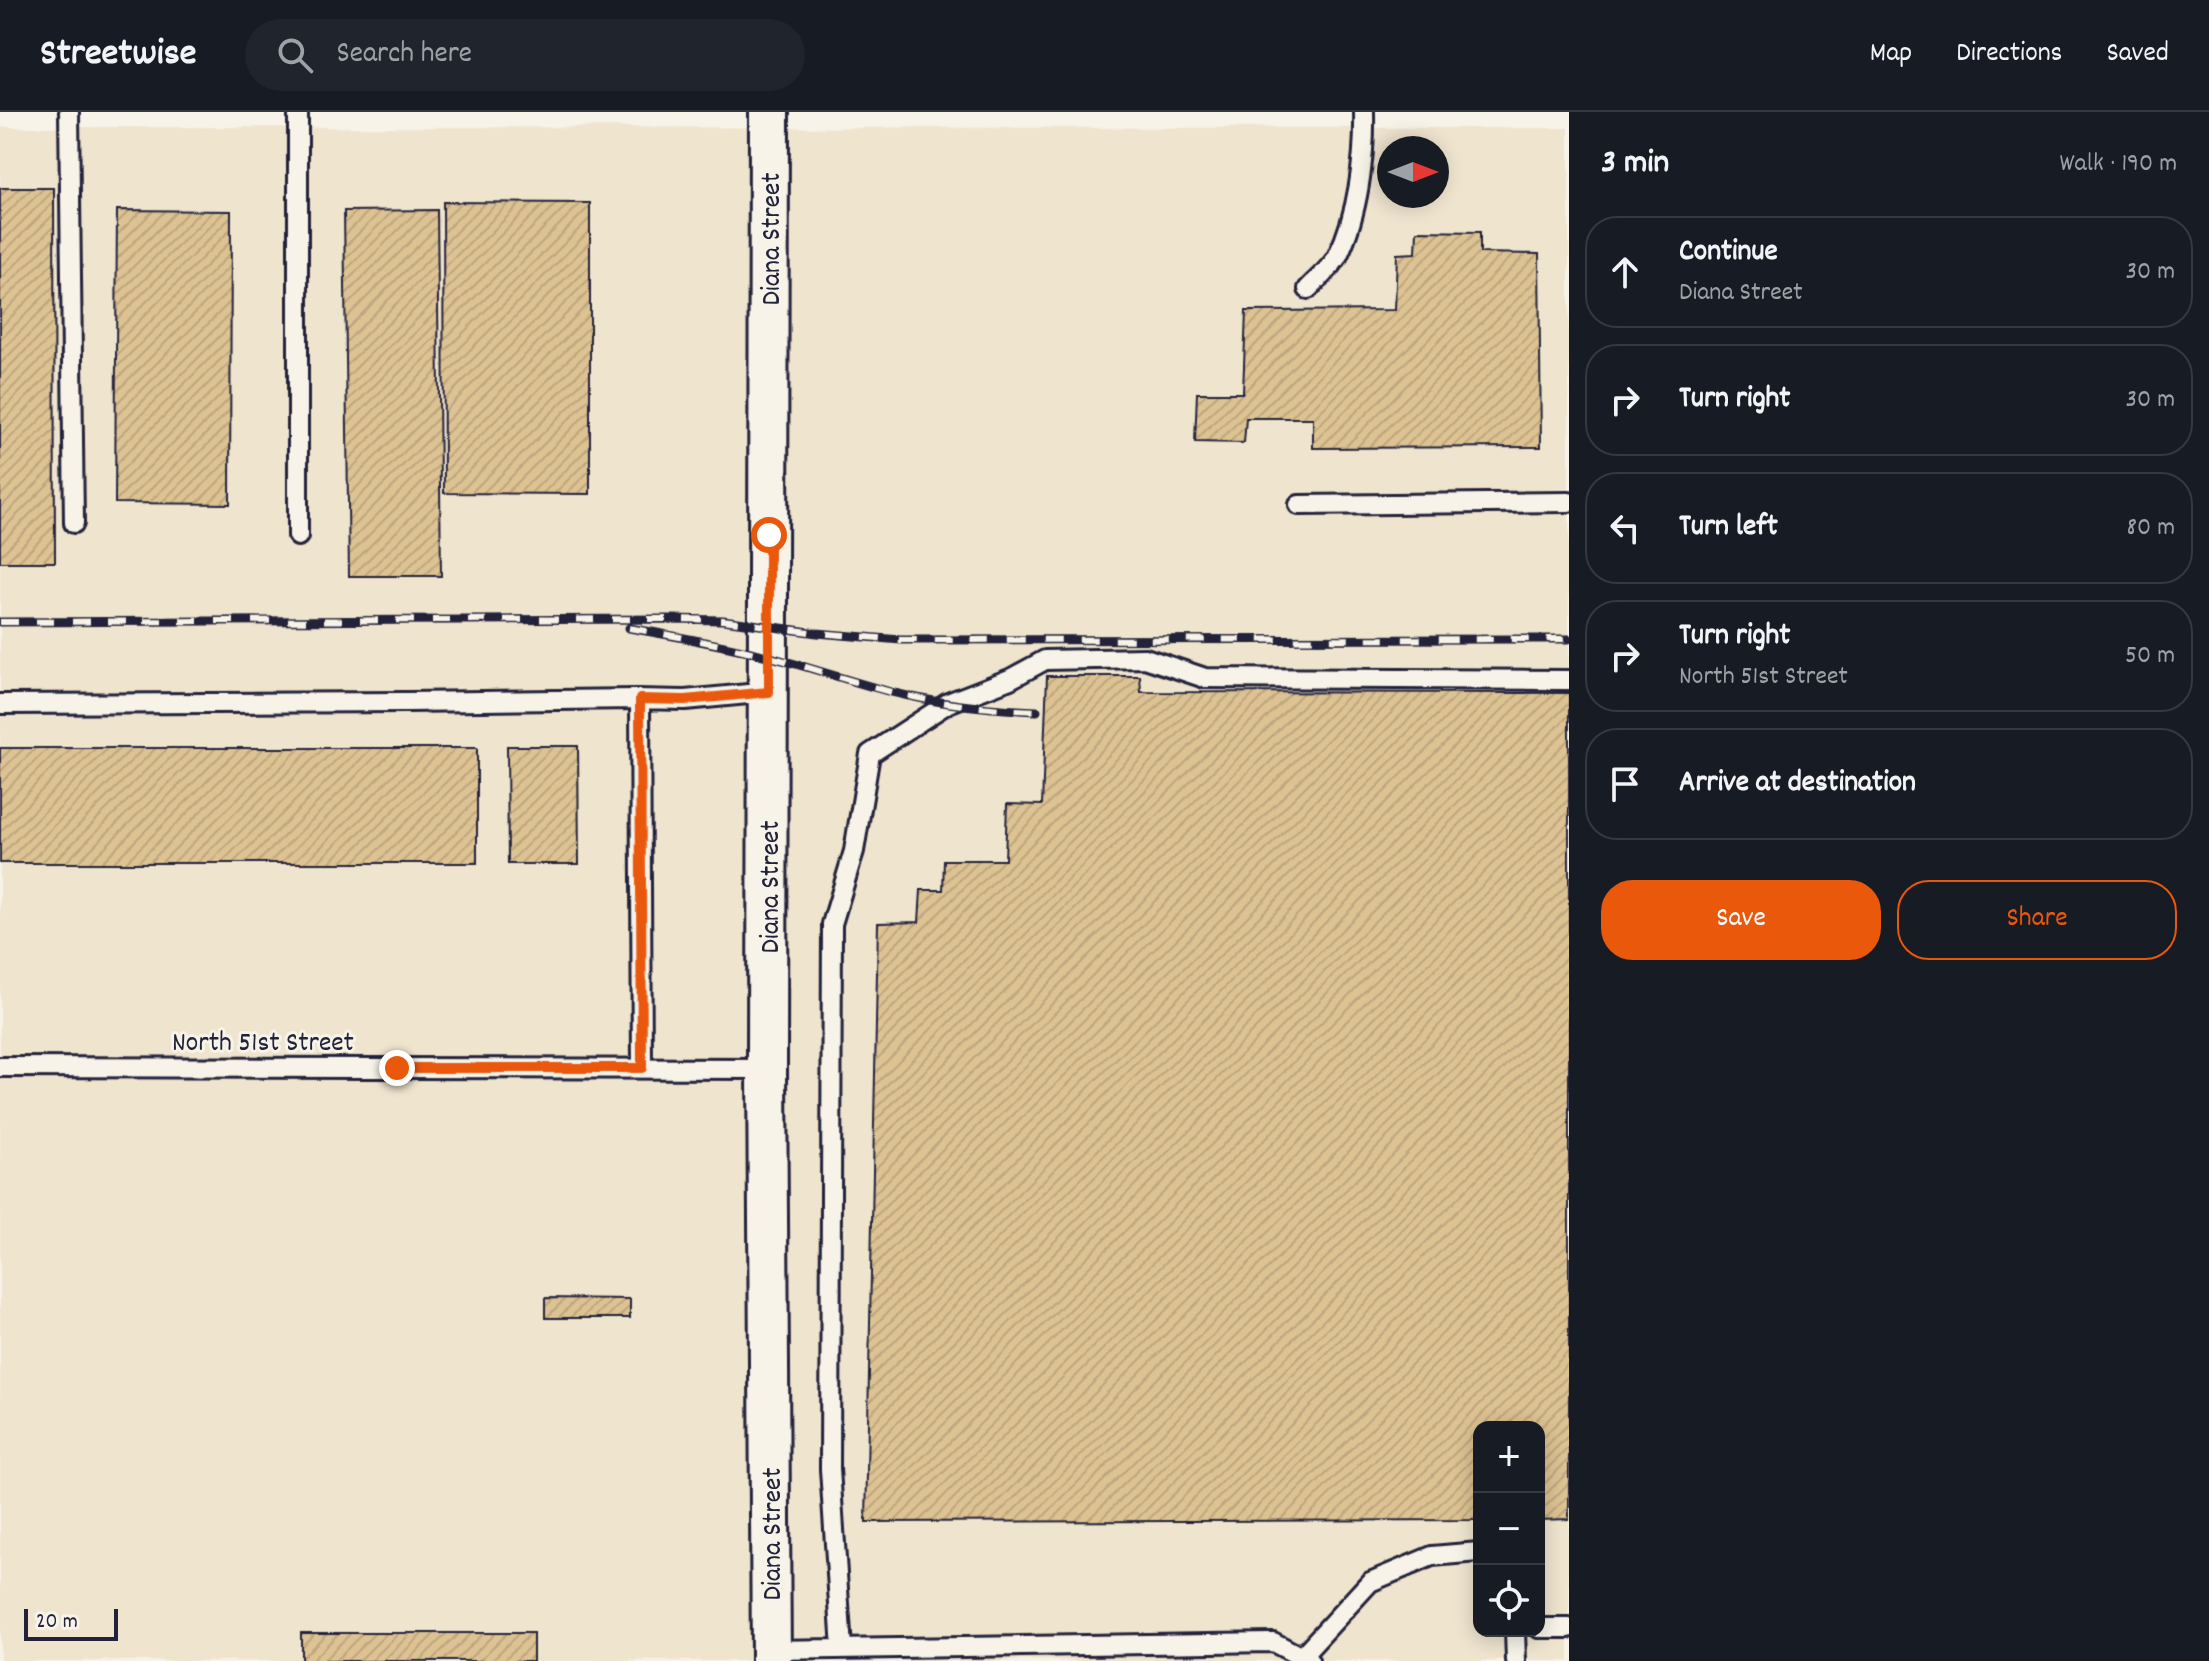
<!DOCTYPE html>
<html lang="en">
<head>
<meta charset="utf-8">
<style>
	:root { --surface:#171b24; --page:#20242c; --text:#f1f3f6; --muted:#9ea1a6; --line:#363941; --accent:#ea580c }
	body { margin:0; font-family:Dekko,sans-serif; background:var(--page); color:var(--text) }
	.controls { position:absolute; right:24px; bottom:24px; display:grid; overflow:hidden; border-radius:16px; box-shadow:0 4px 20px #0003 }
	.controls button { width:72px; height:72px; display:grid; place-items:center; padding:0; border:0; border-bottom:2px solid var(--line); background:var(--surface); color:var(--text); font:40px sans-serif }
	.compass { position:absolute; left:1377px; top:24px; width:72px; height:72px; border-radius:50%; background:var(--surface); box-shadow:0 4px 20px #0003; rotate:90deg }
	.scale { position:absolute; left:24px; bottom:20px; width:94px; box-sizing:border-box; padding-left:8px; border:4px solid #22223b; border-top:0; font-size:22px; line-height:28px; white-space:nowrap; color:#22223b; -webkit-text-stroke:6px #f7f3e8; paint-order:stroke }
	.stop { position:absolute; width:24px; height:24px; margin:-18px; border:6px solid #ea580c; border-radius:50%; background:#fff }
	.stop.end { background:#ea580c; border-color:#fff; box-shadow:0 2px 8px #0008 }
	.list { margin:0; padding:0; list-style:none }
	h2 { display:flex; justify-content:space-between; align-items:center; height:104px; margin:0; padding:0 32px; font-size:34px }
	h2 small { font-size:26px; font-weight:400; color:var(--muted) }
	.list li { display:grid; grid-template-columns:52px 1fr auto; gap:24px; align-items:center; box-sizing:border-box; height:112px; margin:0 16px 16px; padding:0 16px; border:2px solid var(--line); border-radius:32px }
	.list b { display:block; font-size:30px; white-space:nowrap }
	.list p { margin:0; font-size:26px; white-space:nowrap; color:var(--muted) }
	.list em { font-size:26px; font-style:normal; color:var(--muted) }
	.actions { display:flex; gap:16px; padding:24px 32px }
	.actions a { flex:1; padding:18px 0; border:2px solid var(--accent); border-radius:32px; text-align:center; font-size:28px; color:var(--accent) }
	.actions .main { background:var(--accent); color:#fff }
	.icon { flex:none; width:44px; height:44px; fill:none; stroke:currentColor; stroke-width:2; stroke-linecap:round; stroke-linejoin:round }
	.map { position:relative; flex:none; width:1569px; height:1549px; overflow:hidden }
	header { display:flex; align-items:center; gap:48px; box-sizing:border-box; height:112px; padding:0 40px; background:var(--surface); border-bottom:2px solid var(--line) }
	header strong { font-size:38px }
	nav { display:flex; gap:44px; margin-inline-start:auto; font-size:28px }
	.search { width:560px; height:72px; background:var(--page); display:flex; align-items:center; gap:20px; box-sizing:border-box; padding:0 28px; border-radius:44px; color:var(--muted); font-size:30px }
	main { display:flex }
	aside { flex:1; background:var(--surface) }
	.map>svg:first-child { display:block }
</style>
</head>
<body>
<header>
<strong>Streetwise</strong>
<div class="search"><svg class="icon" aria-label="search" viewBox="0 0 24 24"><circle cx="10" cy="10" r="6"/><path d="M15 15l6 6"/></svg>Search here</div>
<nav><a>Map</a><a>Directions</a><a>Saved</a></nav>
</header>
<main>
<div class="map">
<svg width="1569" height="1549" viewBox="0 0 1569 1549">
	<defs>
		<pattern id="building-hatch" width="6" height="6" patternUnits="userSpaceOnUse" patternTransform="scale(2)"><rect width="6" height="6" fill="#ddc292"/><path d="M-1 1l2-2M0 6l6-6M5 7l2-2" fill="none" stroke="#bda67f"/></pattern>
	</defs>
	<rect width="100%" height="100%" fill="#f7f3e8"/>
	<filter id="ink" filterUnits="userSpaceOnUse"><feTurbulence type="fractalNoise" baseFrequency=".0125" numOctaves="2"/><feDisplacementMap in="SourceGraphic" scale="16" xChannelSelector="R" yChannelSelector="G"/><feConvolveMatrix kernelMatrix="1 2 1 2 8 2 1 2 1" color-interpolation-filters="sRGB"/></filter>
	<g filter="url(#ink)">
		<path fill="#efe4ce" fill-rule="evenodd" d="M0,15L1569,16V1549H0ZM1389,36H1437V84H1389ZM1479,1315H1539V1519H1479Z"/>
		<path fill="url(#building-hatch)" stroke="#22223b" stroke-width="2" d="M0,76H54L55,450H0Z
			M443,90L590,91V382L444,381Z
			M117,98L231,99L230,392L115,391Z
			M437,98L441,464H349L344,99Z
			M1417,119L1480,120V141L1539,142L1541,335L1313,336V306H1246L1244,331L1195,330L1197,281H1243L1246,199L1395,198L1397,142L1416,141Z
			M1047,564H1140L1141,580L1569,581V1407L1539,1408V1315H1479V1408L866,1410L878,811L919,810L921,778H943L944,748H1005L1007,692L1042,693Z
			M507,634H578L579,752H508Z
			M0,636H477V751H0Z
			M545,1186L630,1187V1206H545Z
			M301,1521H533V1549H301Z"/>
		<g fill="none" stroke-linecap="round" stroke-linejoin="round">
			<g stroke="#22223b" stroke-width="24">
				<path id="lane" d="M69,0L74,411
					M1308,177C1317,167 1332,156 1338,143C1358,102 1365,46 1364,0
					M1299,393L1569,390
					M298,424V0
					M640,587L642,956
					M0,592L408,590L636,587L685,588L769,580
					M0,955L767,957
					M1539,1516H1569
					M1515,1519L1516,1549
					M842,1537L830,1357L832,812L854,739L870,642L948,591L1010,567L1045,548L1145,546L1205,566L1569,568
					M771,1538L1273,1530L1309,1549
					M1301,1545L1370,1470L1432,1444L1479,1440"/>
			</g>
			<g stroke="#22223b" stroke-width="44">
				<path id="street" d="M769,0L767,957L771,1549"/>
			</g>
			<use href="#lane" stroke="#f7f3e8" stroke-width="18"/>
			<use href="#street" stroke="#f7f3e8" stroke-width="38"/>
			<g stroke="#22223b" stroke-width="9">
				<path id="rail" d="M0,510L670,507L723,508L817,521L901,528L1569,527
					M629,516C675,524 721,532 767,544C809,555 849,569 891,580C939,592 988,597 1037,599"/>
			</g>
			<use href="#rail" stroke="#f7f3e8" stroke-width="6" stroke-dasharray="18" stroke-linecap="butt"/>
		</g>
	</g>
	<g fill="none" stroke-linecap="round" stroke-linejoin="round" filter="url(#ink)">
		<path stroke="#ea580c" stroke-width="10" d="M397,956H642L640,587L685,588L769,580V423"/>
	</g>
	<g text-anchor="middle" stroke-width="6" stroke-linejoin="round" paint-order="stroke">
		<g font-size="28" fill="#22223b" stroke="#f7f3e8">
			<text transform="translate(769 127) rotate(-90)" y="10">Diana Street</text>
			<text transform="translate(768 775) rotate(-90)" y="10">Diana Street</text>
			<text x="263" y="938">North 51st Street</text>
			<text transform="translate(770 1422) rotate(-90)" y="10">Diana Street</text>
		</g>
	</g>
</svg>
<div class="controls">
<button>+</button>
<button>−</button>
<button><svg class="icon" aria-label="locate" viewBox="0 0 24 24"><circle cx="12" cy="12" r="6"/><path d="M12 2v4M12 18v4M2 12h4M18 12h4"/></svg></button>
</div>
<svg class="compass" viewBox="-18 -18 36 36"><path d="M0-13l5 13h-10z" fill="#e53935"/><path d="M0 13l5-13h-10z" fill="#9ea1a6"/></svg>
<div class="scale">20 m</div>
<div class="stop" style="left:769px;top:423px"></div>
<div class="stop end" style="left:397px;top:956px"></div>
</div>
<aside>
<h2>3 min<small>Walk · 190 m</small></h2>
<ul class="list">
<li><svg class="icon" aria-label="ahead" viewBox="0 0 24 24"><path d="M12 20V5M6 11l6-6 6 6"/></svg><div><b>Continue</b><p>Diana Street</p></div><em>30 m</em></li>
<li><svg class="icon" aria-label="right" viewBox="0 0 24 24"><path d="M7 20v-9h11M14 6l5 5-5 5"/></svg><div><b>Turn right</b></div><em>30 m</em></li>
<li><svg class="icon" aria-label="left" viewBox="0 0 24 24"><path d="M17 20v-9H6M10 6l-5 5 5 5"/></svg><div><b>Turn left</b></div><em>80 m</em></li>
<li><svg class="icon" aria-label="right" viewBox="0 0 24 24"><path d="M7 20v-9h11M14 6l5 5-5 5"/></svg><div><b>Turn right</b><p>North 51st Street</p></div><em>50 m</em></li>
<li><svg class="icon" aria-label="arrive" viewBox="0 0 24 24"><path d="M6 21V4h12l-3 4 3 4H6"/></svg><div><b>Arrive at destination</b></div></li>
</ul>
<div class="actions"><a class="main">Save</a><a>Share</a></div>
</aside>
</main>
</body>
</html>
